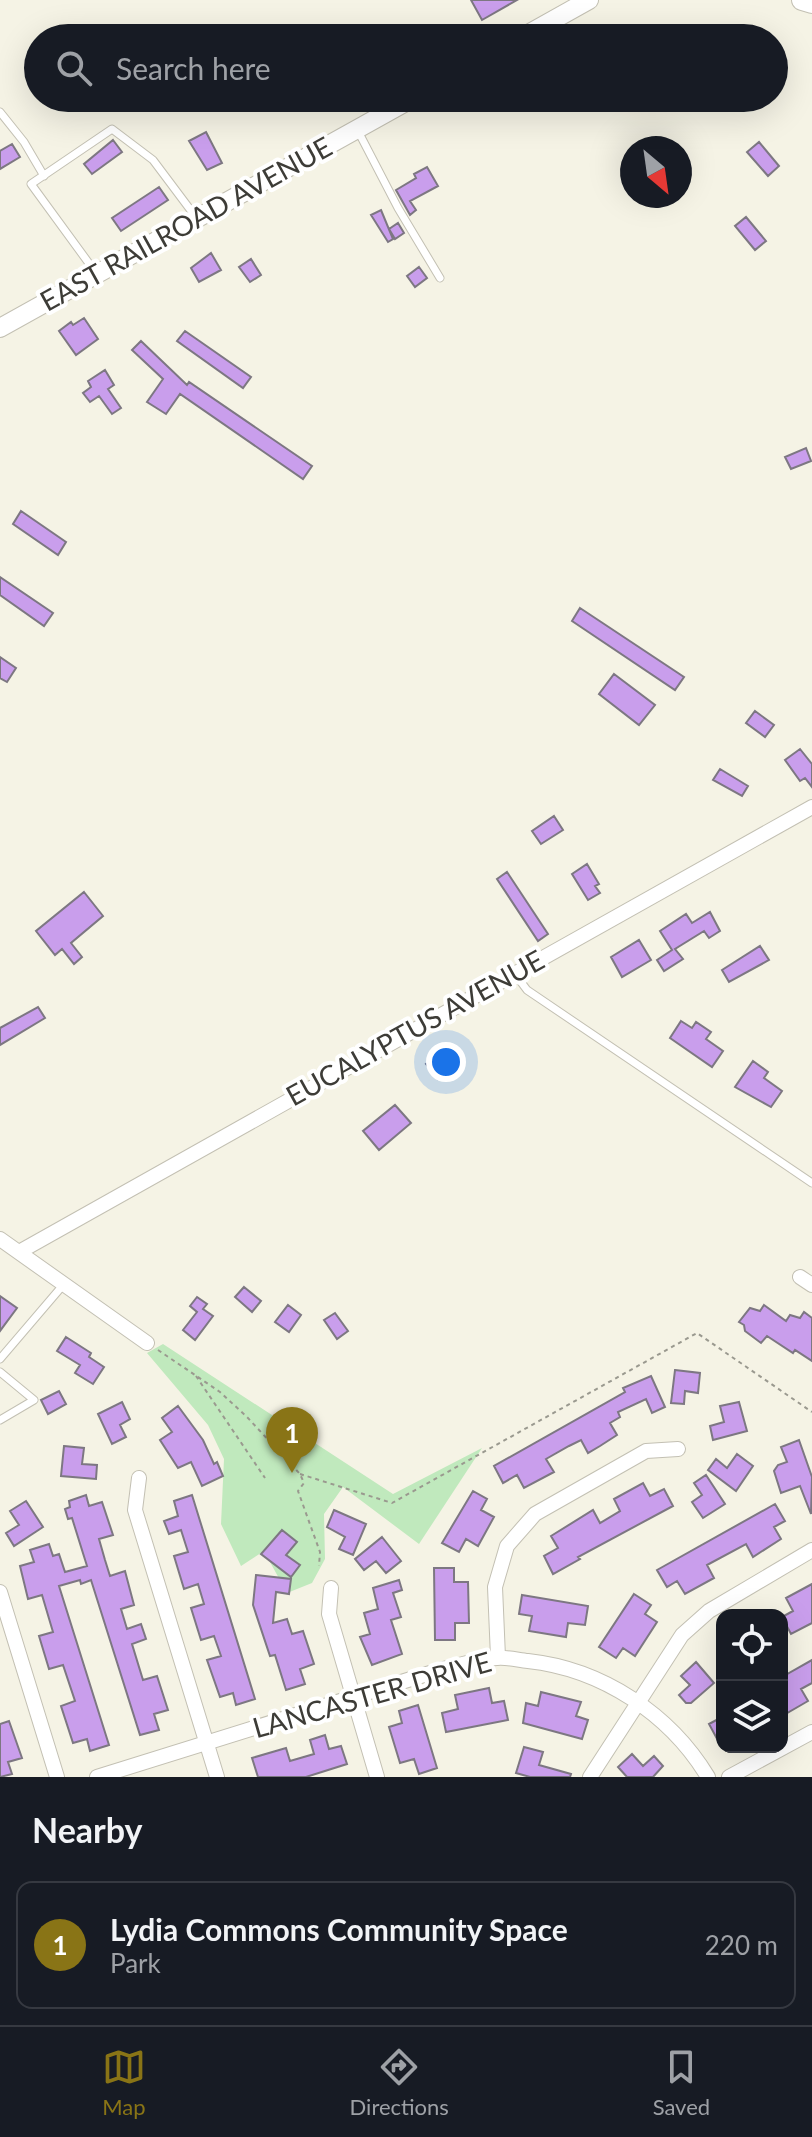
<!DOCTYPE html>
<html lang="en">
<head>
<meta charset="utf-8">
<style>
	:root { --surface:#171b24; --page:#20242c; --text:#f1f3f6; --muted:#9ea1a6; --line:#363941; --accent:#897416 }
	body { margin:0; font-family:Lato,sans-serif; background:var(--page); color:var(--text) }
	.controls { position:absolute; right:24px; bottom:24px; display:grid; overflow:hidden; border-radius:16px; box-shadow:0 8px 32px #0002 }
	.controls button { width:72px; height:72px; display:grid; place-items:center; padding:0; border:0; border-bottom:2px solid var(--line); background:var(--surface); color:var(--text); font:40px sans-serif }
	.compass { position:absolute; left:620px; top:136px; width:72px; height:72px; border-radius:50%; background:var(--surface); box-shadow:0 8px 32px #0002; rotate:151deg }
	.you { position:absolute; left:446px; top:1062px; width:28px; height:28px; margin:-20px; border:6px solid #fff; border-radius:50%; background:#1a73e8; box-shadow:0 0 0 12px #1a73e833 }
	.badge { display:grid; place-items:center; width:52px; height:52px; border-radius:50%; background:var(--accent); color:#fff; font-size:26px; font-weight:700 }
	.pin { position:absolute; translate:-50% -66px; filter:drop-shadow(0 2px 4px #0008) }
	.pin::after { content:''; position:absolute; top:42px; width:28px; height:24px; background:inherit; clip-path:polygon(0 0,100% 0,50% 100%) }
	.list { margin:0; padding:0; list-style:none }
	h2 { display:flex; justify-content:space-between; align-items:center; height:104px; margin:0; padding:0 32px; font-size:34px }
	h2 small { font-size:26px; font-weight:400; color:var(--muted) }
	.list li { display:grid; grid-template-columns:52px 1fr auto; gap:24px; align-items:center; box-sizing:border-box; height:128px; margin:0 16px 16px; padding:0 16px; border:2px solid var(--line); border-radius:16px }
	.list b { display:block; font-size:30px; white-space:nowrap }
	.list p { margin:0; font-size:26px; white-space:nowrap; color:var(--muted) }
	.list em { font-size:26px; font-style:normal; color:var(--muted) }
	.icon { flex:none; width:44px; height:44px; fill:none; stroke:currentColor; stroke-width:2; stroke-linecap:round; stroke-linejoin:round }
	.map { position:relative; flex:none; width:812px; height:1777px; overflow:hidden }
	.search { position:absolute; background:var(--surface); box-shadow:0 8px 32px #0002; left:24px; right:24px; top:24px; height:88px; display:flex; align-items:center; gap:20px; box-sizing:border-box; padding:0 28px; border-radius:44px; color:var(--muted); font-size:30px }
	.sheet { height:248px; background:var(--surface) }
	nav { display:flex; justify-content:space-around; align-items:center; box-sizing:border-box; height:112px; border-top:2px solid var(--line); background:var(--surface); font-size:22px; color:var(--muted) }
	nav a { display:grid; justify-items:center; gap:4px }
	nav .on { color:var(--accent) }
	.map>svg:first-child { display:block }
</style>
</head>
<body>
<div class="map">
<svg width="812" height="1777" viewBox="0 0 812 1777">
	<rect width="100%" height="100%" fill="#f5f3e5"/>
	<path fill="#c0e9bd" d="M163,1344L393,1494L482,1448L419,1544L343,1487L324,1514L325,1559L312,1583L287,1593L264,1551L241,1566L221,1524L224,1459L208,1425L147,1353Z"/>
	<path fill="#c99eec" stroke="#7d7782" stroke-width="2" d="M471,0H517L482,20Z
		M206,132L222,163L207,170L189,141Z
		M113,140L122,152L92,174L84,164Z
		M759,142L779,166L768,176L747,152Z
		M12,144L20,157L0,169V151Z
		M427,167L438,186L410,201L416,210L410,215L396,190L416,178L414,174Z
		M159,187L168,200L121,231L112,218Z
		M381,210L393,239L388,242L371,215Z
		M746,217L766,241L755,250L735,226Z
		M398,223L404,233L395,239L389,229Z
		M211,253L221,270L199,282L191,268Z
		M251,259L261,275L250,282L239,267Z
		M419,267L427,278L415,287L407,276Z
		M84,318L98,339L76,355L59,331L71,322L73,325Z
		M185,331L251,377L243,388L177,341Z
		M141,341L187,385L189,382L312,466L303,479L180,394L166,414L147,402L163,379L132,350Z
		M105,370L114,385L108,389L121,408L112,414L99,396L90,402L83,393L91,387L88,381Z
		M806,448L811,461L791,469L785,457Z
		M21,511L66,542L58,555L13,524Z
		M0,577L53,613L44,626L0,595Z
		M580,608L684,677L675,690L572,621Z
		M0,657L16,668L7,682L0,678Z
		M614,674L655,705L639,725L599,694Z
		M755,711L774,725L765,737L746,723Z
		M800,749L812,764V787L805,778L800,781L785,760Z
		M720,769L748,786L742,796L713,780Z
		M554,816L563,830L541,844L532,831Z
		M587,864L599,884L595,886L600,893L588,900L572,874Z
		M507,872L548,934L538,941L497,879Z
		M84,892L103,916L71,943L82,957L74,964L62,949L55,955L36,931Z
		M710,912L720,931L709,938L704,931L675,949L683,959L664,971L657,960L672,950L660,931L686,914L692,923Z
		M639,940L651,960L622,977L611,957Z
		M760,946L769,960L729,982L722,970Z
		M38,1007L45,1018L0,1045V1028Z
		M681,1021L692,1028L696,1022L711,1032L706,1039L723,1051L712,1067L670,1038Z
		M438,1055L450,1070L438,1079L426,1064Z
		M753,1061L768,1072L764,1078L782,1091L771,1107L735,1087Z
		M395,1105L411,1123L379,1150L363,1131Z
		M244,1287L261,1301L252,1312L235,1297Z
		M0,1296L17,1308L0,1331Z
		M197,1297L207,1304L203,1309L213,1316L195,1340L183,1330L197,1312L190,1306Z
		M288,1305L301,1315L289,1332L275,1322Z
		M764,1305L786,1321L790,1315L800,1318L804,1312L812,1318V1361L795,1350L793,1353L767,1336L761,1343L745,1331L744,1325L739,1322L750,1308L760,1311Z
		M335,1313L348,1331L337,1339L324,1320Z
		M66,1337L91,1353L89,1357L104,1367L93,1384L75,1373L80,1365L57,1351Z
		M675,1370L700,1373L698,1393L685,1391L684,1404L671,1403Z
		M651,1376L665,1407L652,1413L646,1399L618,1412L620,1417L610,1423L617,1435L600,1446L588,1453L581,1440L569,1446L546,1459L554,1472L524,1488L517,1475L503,1483L494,1466L625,1392L623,1388Z
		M59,1391L66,1404L48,1414L41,1400Z
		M122,1402L130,1419L120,1425L126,1437L112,1444L98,1414Z
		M739,1402L747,1431L713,1440L710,1426L724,1422L720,1406Z
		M178,1406L203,1440L214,1464L217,1462L223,1476L202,1486L191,1462L178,1468L160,1440L172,1432L162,1418Z
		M799,1440L812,1477L811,1514L800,1486L781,1493L774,1471L778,1465L787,1462L781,1447Z
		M64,1446L84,1448L82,1464L97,1465L96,1479L61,1476Z
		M737,1454L753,1466L736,1491L708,1470L716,1459L727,1468Z
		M706,1475L725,1504L703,1518L692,1502L702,1495L694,1483Z
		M643,1483L650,1496L664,1489L673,1506L578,1557L580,1559L553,1574L544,1556L558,1548L551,1536L593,1510L600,1523L620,1511L614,1499Z
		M473,1491L487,1499L481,1510L494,1517L478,1546L466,1539L459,1552L442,1543Z
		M86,1495L89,1506L102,1502L113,1535L99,1539L105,1560L110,1576L125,1571L134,1605L121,1609L127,1629L141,1624L146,1639L132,1644L143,1680L157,1676L168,1710L154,1714L159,1730L140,1735L91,1580L81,1584L80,1580L59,1586L109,1745L90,1751L87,1739L73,1743L61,1706L75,1701L63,1665L49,1669L39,1636L53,1632L42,1595L28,1599L20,1566L34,1562L30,1550L49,1544L53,1556L59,1554L65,1572L87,1566L72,1518L68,1519L65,1509L70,1507L69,1501Z
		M192,1495L255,1699L236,1705L233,1693L220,1697L207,1660L221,1656L214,1636L201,1640L191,1608L204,1604L198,1584L184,1589L174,1556L188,1552L181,1530L169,1534L164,1521L178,1516L174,1501Z
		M26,1501L43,1527L14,1546L6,1533L19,1525L10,1511Z
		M775,1504L785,1521L774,1527L781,1539L753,1557L746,1544L707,1565L714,1578L685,1594L677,1581L667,1587L657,1570Z
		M334,1510L366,1524L353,1555L339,1549L345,1537L327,1527Z
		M282,1530L297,1542L286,1555L300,1565L291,1577L261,1554Z
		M382,1537L401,1561L386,1573L376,1561L364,1570L355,1559Z
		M434,1568H454V1582H468L469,1623H455V1640H435Z
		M256,1575L291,1579L289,1594L276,1592L273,1623L287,1619L292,1634L303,1631L314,1664L300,1669L305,1684L286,1690L275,1655L270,1656L253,1605Z
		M399,1580L402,1590L393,1593L401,1617L391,1620L402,1654L372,1665L360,1637L370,1634L364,1613L378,1609L373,1588Z
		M812,1584V1623L791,1634L782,1617L793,1611L786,1598Z
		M634,1594L651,1605L645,1614L657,1622L635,1656L623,1648L616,1658L599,1647Z
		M522,1595L588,1606L585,1625L568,1623L566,1637L529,1631L532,1616L519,1614Z
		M812,1660V1683L801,1689L808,1701L782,1716V1677Z
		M696,1662L714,1683L691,1703H686L679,1695L690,1685L681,1676Z
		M489,1688L492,1703L504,1701L508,1720L446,1732L442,1713L458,1709L455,1695Z
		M541,1692L581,1702L576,1716L588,1720L582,1739L523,1723L526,1703L538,1706Z
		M418,1705L437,1768L419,1774L414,1759L400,1763L389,1727L402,1723L399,1711Z
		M722,1717V1748L709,1724Z
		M9,1721L22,1758L8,1762L12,1774L0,1777V1724Z
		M325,1735L329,1749L341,1746L347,1764L306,1777H258L252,1758L286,1748L290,1761L314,1754L310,1740Z
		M524,1747L543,1752L539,1765L571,1774L570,1777H530L516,1773Z
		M632,1754L643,1766L654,1756L663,1766L653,1777H627L618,1767Z"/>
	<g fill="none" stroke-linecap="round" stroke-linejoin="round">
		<g stroke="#c3c0b3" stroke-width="9">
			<path id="service" d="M0,112L24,142L44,176
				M358,131L398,208L440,278
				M96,273L31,184L112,129L153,160L195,216
				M515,974L527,990L812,1183
				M0,1359L64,1284
				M0,1372L34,1400L0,1420"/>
		</g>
		<g stroke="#c3c0b3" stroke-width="16">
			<path id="minor" d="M0,1239L147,1343
				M19,1252L812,807
				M800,1277L812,1285
				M139,1478L135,1510L217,1777
				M331,1588L329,1614L377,1777
				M0,1592L57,1777
				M498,1657L495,1587L507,1546L535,1514L646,1451L678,1449
				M97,1777L443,1669C460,1665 479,1659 497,1658C507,1657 518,1660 528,1661C602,1669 670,1714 708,1777
				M590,1777L682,1635L709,1611L812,1550
				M729,1777L812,1732"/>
		</g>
		<g stroke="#c3c0b3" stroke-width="20">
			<path id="tertiary" d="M521,38L589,0
				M0,328L413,98"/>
		</g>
		<g stroke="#c3c0b3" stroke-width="22">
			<path id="secondary" d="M802,0L812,3"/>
		</g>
		<path stroke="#9a998f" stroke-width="2" stroke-dasharray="4 4" stroke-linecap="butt" d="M158,1350L220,1392L247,1417L300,1474L304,1483L298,1491L320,1552L319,1566
			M196,1376L265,1478
			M300,1474L392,1503L697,1333L812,1412"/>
		<use href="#service" stroke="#fff" stroke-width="7"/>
		<use href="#minor" stroke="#fff" stroke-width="14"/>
		<use href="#tertiary" stroke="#fff" stroke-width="18"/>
		<use href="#secondary" stroke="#fff" stroke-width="20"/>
	</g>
	<g text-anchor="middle" stroke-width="8" stroke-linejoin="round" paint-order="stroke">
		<g font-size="28" fill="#3d3c37" stroke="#fff">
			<text transform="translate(186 224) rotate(-29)" y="10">EAST RAILROAD AVENUE</text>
			<text transform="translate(415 1028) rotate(-29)" y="10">EUCALYPTUS AVENUE</text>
			<text transform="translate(372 1695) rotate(-16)" y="10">LANCASTER DRIVE</text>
		</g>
	</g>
</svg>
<div class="controls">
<button><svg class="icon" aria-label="locate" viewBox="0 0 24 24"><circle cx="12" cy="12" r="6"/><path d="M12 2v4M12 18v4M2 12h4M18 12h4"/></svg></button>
<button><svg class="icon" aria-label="layers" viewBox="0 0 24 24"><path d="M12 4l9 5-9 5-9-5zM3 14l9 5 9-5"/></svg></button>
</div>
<svg class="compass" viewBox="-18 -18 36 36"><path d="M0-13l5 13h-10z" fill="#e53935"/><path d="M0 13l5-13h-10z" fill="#9ea1a6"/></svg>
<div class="you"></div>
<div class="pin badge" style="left:292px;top:1473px">1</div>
<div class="search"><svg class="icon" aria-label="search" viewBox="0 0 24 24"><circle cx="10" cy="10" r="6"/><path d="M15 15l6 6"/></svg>Search here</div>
</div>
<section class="sheet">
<h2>Nearby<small></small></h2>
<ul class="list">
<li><span class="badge">1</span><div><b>Lydia Commons Community Space</b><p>Park</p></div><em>220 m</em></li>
</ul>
</section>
<nav>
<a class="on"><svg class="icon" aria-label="map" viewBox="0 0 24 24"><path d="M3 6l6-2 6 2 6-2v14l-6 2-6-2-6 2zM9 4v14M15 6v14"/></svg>Map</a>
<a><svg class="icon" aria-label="directions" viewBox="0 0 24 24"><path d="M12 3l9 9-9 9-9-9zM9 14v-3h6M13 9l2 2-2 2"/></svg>Directions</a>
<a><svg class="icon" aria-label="saved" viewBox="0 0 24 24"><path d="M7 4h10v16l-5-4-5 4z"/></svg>Saved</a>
</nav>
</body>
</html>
